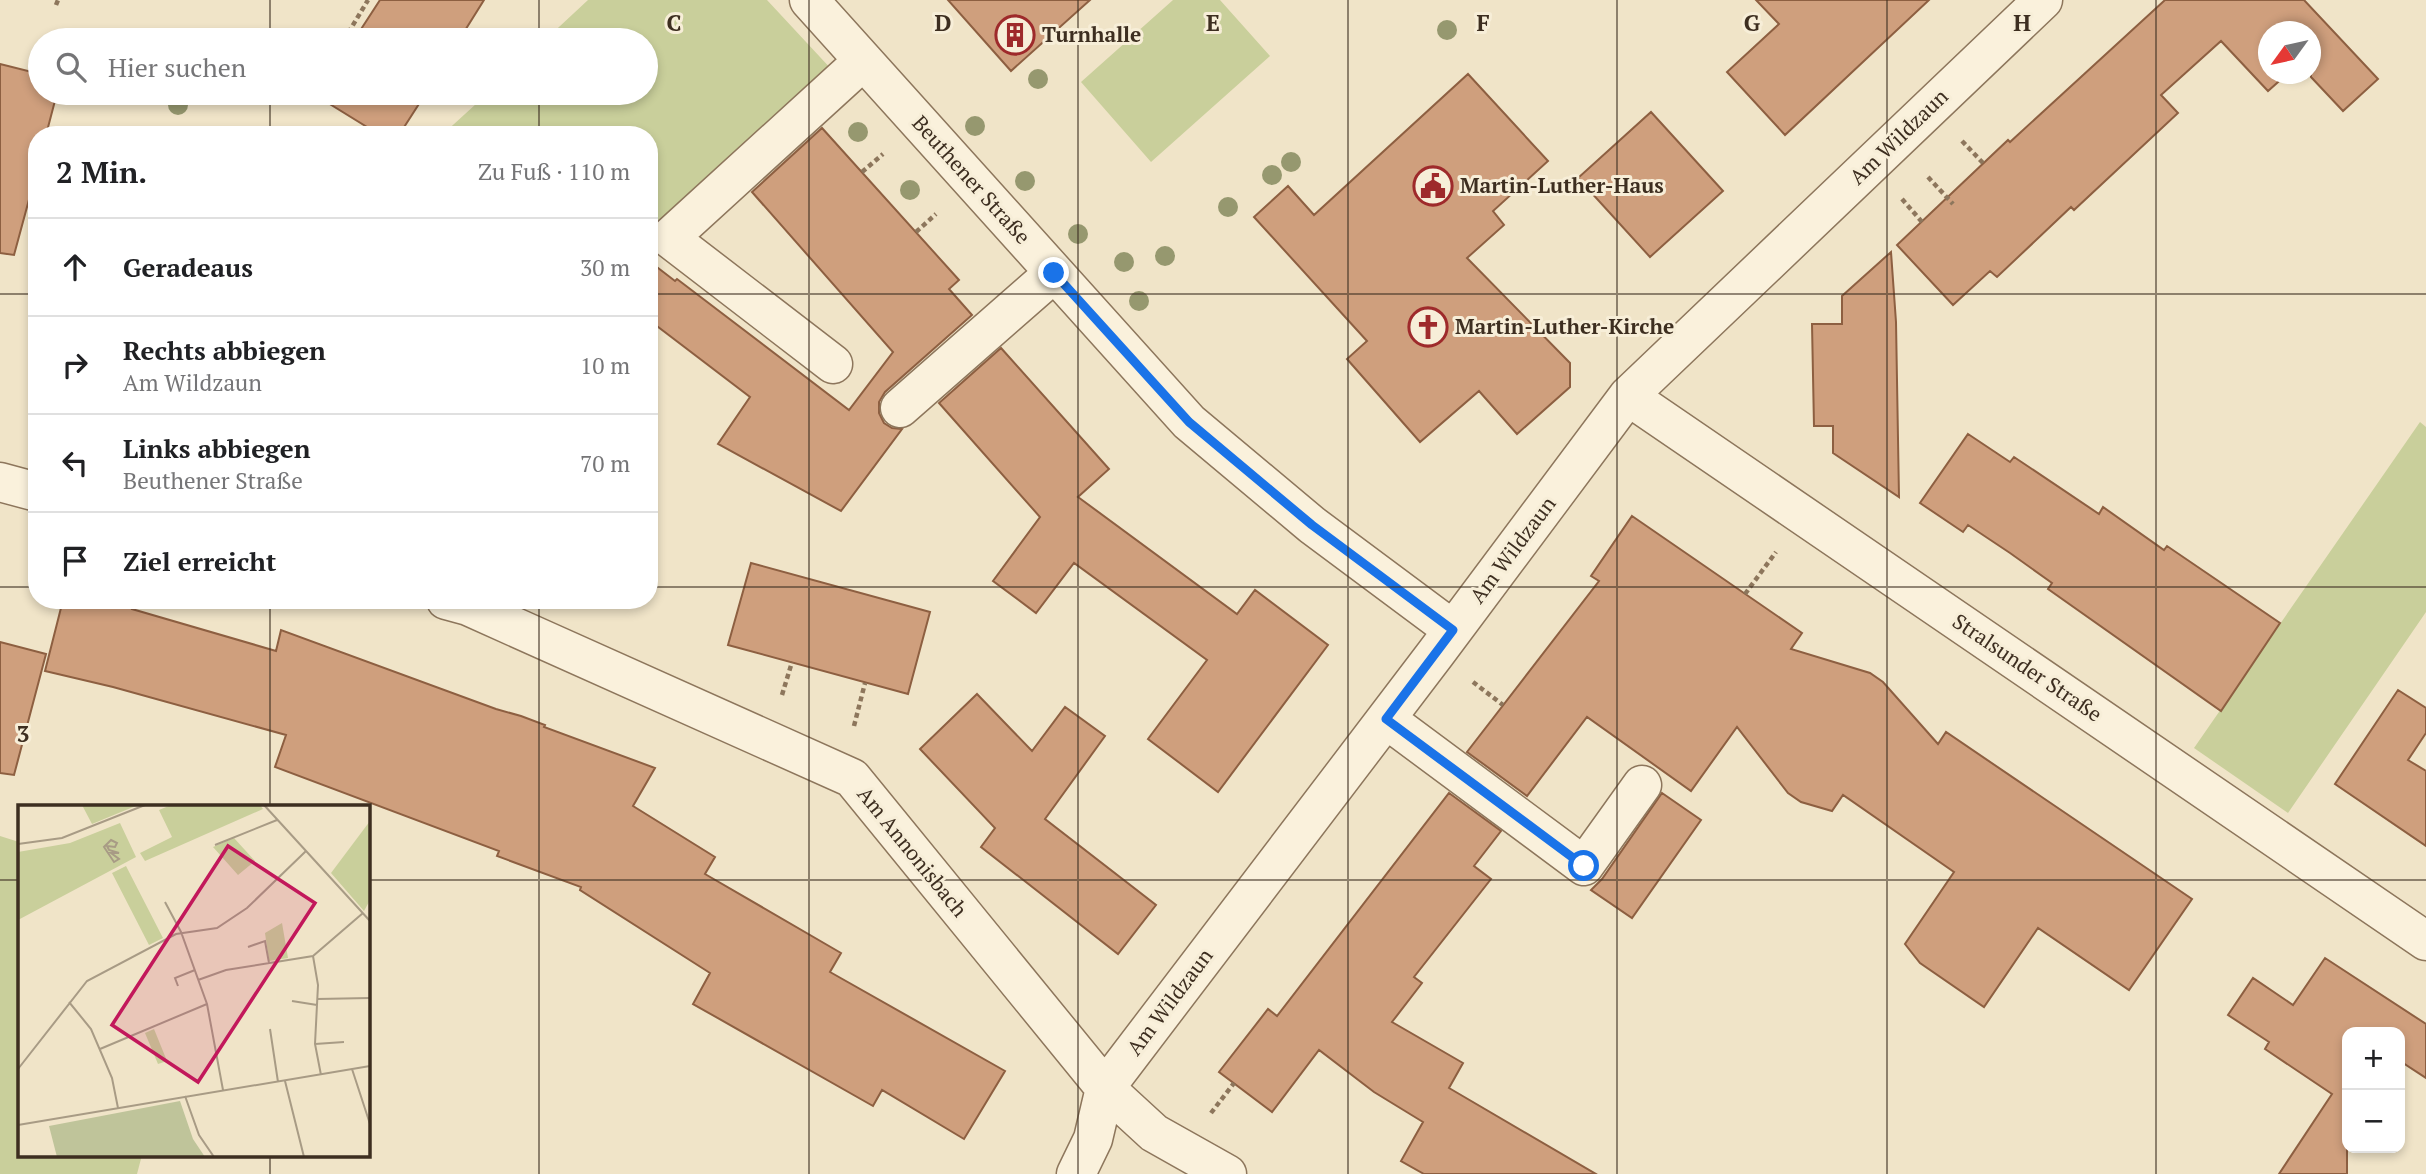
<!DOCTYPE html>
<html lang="de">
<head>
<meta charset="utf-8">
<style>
	:root { --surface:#fff; --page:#f6f6f6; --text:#202124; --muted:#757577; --line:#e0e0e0 }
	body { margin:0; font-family:"PT Serif",serif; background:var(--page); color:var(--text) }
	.controls { position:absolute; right:21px; bottom:21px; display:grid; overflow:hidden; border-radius:14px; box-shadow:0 4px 10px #0003 }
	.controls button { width:63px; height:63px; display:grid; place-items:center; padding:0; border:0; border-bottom:2px solid var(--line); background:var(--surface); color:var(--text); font:35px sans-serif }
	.compass { position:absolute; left:2258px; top:21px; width:63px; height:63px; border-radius:50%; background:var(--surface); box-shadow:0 4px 10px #0003; rotate:237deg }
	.stop { position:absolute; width:21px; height:21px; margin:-16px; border:5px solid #1a73e8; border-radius:50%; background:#fff }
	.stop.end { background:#1a73e8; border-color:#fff; box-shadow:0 2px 7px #0008 }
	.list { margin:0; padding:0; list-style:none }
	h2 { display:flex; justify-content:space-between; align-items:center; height:91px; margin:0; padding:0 28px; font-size:30px }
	h2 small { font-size:23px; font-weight:400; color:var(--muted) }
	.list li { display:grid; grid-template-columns:46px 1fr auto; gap:21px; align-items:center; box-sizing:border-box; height:98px; padding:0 28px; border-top:2px solid var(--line) }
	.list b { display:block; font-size:26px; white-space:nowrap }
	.list p { margin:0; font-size:23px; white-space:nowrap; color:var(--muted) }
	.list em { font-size:23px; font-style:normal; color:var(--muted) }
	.icon { flex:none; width:38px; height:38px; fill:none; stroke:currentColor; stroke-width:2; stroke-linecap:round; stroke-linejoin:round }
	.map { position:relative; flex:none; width:2426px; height:1174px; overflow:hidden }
	.search { position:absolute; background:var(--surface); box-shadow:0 4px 10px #0003; left:28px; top:28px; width:630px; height:77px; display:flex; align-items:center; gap:18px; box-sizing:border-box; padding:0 24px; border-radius:38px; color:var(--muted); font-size:26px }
	.panel { position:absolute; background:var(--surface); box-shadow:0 4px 10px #0003; left:28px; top:126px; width:630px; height:483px; border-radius:28px }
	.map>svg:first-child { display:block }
</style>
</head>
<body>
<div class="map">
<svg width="2426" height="1174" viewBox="0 0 2426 1174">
	<rect width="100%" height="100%" fill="#f0e4c8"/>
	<path fill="#c9cf9b" d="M588,0H767L833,71L649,235V135H442L488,93H646V40H545Z
		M1173,0H1220L1270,56L1151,162L1081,82Z
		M2420,422L2426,427V612L2288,813L2194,748Z
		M0,836L19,842V1155H142L137,1174H0Z"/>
	<path fill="#cf9f7d" stroke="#8d5f41" stroke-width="2" d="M380,0H484L459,40H354Z
		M948,0H1090L1011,71Z
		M1756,0H1929L1785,135L1727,72L1779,24Z
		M2165,0H2304L2378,79L2343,111L2311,77V32H2269V74H2287L2268,91L2221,41L2161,95L2178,113L2074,210L2071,207L1997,277L1990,271L1953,305L1897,245L2008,140L2010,142Z
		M0,64L40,74V93H57L46,135H37V170L14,255L0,253Z
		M1468,74L1548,161L1493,211L1504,225L1467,258L1570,363V387L1517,434L1479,391L1420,442L1347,359L1367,341L1254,217L1288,186L1314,215Z
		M312,93H426L399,135H380Z
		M1651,112L1723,191L1650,257L1578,178Z
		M822,128L959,280L949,289L972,315L885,392L879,402V413L884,423L892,428L902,429L841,511L718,444L750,397L649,320V261L675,281L677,279L849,410L893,352L752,192Z
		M1891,252L1896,322L1899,497L1833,453V426H1814L1812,324H1842V296Z
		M1001,348L1109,469L1078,497L1237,614L1255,590L1328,645L1218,792L1148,739L1207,660L1074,563L1036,613L993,581L1040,517L939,403Z
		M1968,434L2010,462L2014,457L2099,514L2103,507L2164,550L2167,546L2280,623L2221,711L2048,589L2052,583L2010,553L1968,525L1963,532L1920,503Z
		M1632,516L1802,633L1791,649L1870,673L1883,682L1938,744L1946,732L2192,899L2129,990L2038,928L1984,1007L1920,963L1905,944L1954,872L1843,795L1832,811L1801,802L1788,793L1737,727L1691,791L1587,717L1527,796L1467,752L1599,581L1591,576Z
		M751,563L930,612L908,694L728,645Z
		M63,600H135L132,609L276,651L281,630L496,709L521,716L545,725L544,727L655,768L633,806L715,857L705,874L841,953L830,972L1005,1071L964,1139L882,1090L873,1106L693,1004L710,973L580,890L581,887L497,856L499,851L275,767L286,735L113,687L45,671Z
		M0,642L46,654L14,775L0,773Z
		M2398,690L2426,708V733L2408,760L2426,771V846L2335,784Z
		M977,694L1032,751L1065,707L1105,736L1045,819L1156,905L1118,954L981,847L995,828L920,749Z
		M1449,793L1501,831L1474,866L1491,879L1414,977L1422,983L1392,1022L1463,1063L1449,1088L1596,1174H1424L1401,1161L1423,1122L1374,1092L1319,1050L1272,1112L1219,1072L1268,1009L1277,1016Z
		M1662,793L1701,820L1632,918L1591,890L1602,879Z
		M2325,958L2426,1024V1078L2400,1061V1032H2347V1174H2279L2332,1094L2265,1049L2269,1042L2228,1015L2253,978L2293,1005Z"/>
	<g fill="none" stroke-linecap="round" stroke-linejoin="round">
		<g stroke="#8d765c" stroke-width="41">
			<path id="minor" d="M809,0L1189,422L1312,525L1453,630
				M833,364L669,238L863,61
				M1628,396L2426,941
				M900,408L1054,273
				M0,482L37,492
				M446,600L468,606L852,778L1105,1088L1154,1133L1227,1174
				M1386,719L1584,866L1642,785
				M1076,1174L1093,1139L1105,1088L1436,653L1628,396L2043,0"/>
		</g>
		<path stroke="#8d765c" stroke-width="4.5" stroke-dasharray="5 3.5" stroke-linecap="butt" d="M56,5L58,0
			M344,40L368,0
			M306,103L312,93
			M1962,141L1983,163
			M862,172L883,154
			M1928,177L1953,204
			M1902,199L1922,222
			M916,232L936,214
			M1745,594L1776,552
			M1473,682L1503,705
			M782,695L792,662
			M854,726L865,683
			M1211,1113L1234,1083"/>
		<use href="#minor" stroke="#faf1dc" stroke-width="38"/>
	</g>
	<g fill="#96986f">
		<circle cx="1447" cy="30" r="10"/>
		<circle cx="1038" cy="79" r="10"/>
		<circle cx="178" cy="105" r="10"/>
		<circle cx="975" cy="126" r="10"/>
		<circle cx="858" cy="132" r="10"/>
		<circle cx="1291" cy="162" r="10"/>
		<circle cx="1272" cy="175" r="10"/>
		<circle cx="1025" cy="181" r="10"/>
		<circle cx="910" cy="190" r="10"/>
		<circle cx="1228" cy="207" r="10"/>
		<circle cx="1078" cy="234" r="10"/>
		<circle cx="1165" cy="256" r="10"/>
		<circle cx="1124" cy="262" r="10"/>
		<circle cx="1139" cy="301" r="10"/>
	</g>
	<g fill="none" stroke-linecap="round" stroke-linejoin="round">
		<path stroke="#1a73e8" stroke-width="9" d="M1054,273L1189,422L1312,525L1453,630L1386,719L1584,866"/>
	</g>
	<path fill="none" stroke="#3d2e20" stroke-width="2" stroke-opacity="0.55" d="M270,0V40M539,0V40M809,0V1174M1078,0V1174M1348,0V1174M1617,0V1174M1887,0V1174M2156,0V1174M270,93V135M539,93V135M0,294H37M649,294H2426M0,587H37M649,587H2426M270,600V806M539,600V1174M0,880H19M368,880H2426M270,1155V1174"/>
	<defs>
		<g id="building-ring" transform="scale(2.0125)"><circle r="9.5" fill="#f7eed8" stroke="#9e2a2b" stroke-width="1.5"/><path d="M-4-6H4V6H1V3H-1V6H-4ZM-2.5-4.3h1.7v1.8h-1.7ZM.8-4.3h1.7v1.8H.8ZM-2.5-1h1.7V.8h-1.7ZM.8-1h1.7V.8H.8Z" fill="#9e2a2b"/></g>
		<g id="civic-ring" transform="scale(2.0125)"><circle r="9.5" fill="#f7eed8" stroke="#9e2a2b" stroke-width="1.5"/><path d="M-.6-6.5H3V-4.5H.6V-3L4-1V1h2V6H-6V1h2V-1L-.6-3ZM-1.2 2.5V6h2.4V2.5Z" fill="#9e2a2b"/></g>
		<g id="church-ring" transform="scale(2.0125)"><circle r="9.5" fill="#f7eed8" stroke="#9e2a2b" stroke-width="1.5"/><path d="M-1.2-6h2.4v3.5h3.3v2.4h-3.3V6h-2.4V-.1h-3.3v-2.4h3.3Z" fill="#9e2a2b"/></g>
	</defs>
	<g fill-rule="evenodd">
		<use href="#building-ring" x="1015" y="35"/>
		<use href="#civic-ring" x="1433" y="186"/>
		<use href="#church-ring" x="1428" y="327"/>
	</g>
	<g text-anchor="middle" stroke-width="6" stroke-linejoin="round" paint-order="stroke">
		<g font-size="21" font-weight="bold" fill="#3d2e20" stroke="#f7eed8" text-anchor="start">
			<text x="1042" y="42">Turnhalle</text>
			<text x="1460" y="193">Martin-Luther-Haus</text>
			<text x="1455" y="334">Martin-Luther-Kirche</text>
		</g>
		<g font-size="21" fill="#3d2e20" stroke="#f7eed8">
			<text transform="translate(1899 137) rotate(-44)" y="7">Am Wildzaun</text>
			<text transform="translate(971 180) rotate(48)" y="7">Beuthener Straße</text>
			<text transform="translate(1513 550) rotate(-53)" y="7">Am Wildzaun</text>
			<text transform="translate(2027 668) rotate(34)" y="7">Stralsunder Straße</text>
			<text transform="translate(912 852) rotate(51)" y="7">Am Annonisbach</text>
			<text transform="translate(1170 1002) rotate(-53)" y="7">Am Wildzaun</text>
		</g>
	</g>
	<g transform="translate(18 805)">
		<rect width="352" height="352" fill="#f0e4c8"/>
		<path d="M64,0H120L74,19ZM153,0H242L245,4L127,56L122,48L154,32L141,5ZM352,16V95L346,106L313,68ZM102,18L118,52L0,115V47L52,38ZM216,33L237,56L220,70L195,42ZM108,61L145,133L131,140L94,68ZM264,118L270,153L251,156L247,128ZM136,224L149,256L140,259L127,228Z" fill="#c9cf9b"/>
		<path d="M162,296L175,334L187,352H39L31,321Z" fill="#bfc49a"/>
		<path fill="none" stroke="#a89b85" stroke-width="2" d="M246,0L352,116M93,35L99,38L97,42L89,41L91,45L101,48H93L101,54L96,57L86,42ZM0,39L44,33L127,0M197,40L259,15M147,97L163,127L189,199L205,285M230,142L247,136L251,158M295,151L300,180L297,239L303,270M180,175L208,165L295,151L345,108M160,181L157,173L177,165M299,194L352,193M274,196L299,200M51,197L73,224L94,273L100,303M252,224L260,277M297,239L326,237M82,244L189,199M0,264L69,176L158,129L199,123L229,103L288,46M334,264L352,319M267,276L286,352M167,291L181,330L196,352M0,320L352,261"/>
		<path fill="#c2185b" fill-opacity="0.15" stroke="#c2185b" stroke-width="3.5" d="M210,41L297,98L180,277L94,220Z"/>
		<rect width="352" height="352" fill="none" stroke="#3d2e20" stroke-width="3.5"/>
	</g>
	<g font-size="23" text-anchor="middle" font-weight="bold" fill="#3d2e20" stroke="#f7eed8" stroke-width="6" stroke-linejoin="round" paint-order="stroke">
		<text x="674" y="31">C</text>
		<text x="943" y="31">D</text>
		<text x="1213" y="31">E</text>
		<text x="1483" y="31">F</text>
		<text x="1752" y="31">G</text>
		<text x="2022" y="31">H</text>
		<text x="23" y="742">3</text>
	</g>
</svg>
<div class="controls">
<button>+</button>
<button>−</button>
</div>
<svg class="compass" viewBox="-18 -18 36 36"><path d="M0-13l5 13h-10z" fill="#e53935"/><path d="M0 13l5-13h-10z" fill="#757577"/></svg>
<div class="stop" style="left:1584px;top:866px"></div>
<div class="stop end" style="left:1054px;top:273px"></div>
<div class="search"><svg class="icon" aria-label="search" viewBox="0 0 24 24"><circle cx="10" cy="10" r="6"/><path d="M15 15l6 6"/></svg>Hier suchen</div>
<section class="panel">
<h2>2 Min.<small>Zu Fuß · 110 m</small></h2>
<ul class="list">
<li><svg class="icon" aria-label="ahead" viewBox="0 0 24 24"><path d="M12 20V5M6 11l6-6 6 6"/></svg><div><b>Geradeaus</b></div><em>30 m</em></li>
<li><svg class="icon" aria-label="right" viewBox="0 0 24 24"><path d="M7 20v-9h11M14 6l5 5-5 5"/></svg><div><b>Rechts abbiegen</b><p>Am Wildzaun</p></div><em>10 m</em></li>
<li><svg class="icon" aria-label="left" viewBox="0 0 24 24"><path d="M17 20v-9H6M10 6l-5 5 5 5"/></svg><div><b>Links abbiegen</b><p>Beuthener Straße</p></div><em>70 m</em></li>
<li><svg class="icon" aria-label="arrive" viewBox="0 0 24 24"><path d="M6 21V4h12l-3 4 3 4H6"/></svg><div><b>Ziel erreicht</b></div></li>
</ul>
</section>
</div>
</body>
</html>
